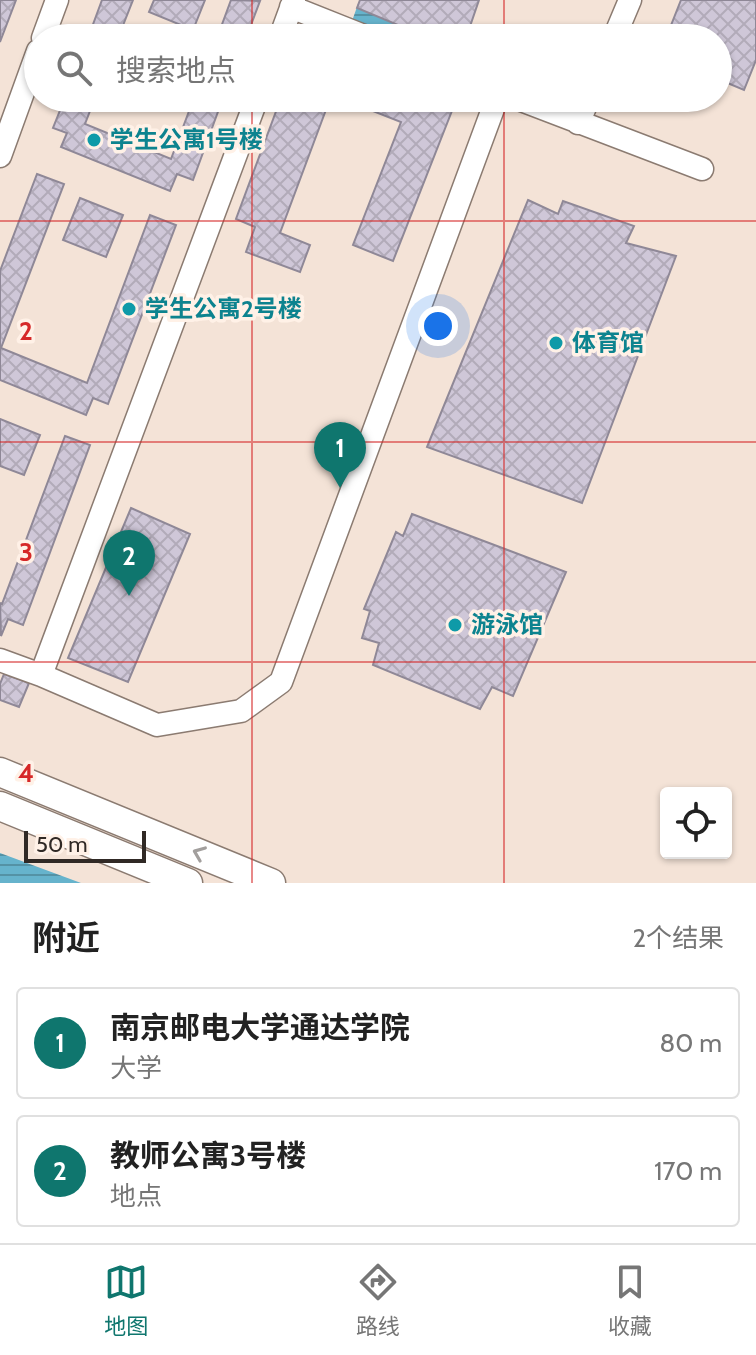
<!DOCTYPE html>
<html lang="zh">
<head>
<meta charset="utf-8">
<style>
	:root { --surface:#fff; --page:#f2f2f2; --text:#222; --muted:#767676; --line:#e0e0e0; --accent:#0f766e }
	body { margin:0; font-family:Cabin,"Noto Sans SC",sans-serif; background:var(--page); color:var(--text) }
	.controls { position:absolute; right:24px; bottom:24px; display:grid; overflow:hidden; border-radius:8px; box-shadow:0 2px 6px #0004 }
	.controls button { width:72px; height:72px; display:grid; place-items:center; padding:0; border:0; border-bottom:2px solid var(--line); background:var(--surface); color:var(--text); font:40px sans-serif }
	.scale { position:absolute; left:24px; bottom:20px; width:122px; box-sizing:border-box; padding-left:8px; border:4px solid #302925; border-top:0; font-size:22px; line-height:28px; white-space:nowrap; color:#302925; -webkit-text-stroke:6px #fff1e7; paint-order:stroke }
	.you { position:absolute; left:438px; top:326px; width:28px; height:28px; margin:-20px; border:6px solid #fff; border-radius:50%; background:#1a73e8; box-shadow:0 0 0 12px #1a73e833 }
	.badge { display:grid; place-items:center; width:52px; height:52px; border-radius:50%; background:var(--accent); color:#fff; font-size:26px; font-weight:700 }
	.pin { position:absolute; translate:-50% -66px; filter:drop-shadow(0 2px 4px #0008) }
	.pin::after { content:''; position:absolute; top:42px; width:28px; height:24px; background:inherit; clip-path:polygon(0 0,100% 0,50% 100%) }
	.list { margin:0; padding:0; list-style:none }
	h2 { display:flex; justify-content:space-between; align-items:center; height:104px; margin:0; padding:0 32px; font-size:34px }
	h2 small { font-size:26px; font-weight:400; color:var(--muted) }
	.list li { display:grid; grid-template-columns:52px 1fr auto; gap:24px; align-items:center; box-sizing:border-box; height:112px; margin:0 16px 16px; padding:0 16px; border:2px solid var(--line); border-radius:8px }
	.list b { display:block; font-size:30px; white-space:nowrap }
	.list p { margin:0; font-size:26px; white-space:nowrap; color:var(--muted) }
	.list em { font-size:26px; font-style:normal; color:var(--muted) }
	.icon { flex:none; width:44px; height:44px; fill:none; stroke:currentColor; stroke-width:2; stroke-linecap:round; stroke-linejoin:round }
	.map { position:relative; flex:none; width:756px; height:883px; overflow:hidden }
	.search { position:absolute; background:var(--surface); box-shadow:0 2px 6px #0004; left:24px; right:24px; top:24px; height:88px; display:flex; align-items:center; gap:20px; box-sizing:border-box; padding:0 28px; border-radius:44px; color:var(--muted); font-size:30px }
	.sheet { height:360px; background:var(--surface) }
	nav { display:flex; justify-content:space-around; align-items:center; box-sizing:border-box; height:112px; border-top:2px solid var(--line); background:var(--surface); font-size:22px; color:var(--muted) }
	nav a { display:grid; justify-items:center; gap:4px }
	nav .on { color:var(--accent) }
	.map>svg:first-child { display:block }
</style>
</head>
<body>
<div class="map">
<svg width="756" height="883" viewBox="0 0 756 883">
	<defs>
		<pattern id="water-rules" width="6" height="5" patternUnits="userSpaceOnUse" patternTransform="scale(2)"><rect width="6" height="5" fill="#66b3cc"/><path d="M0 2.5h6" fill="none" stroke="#5492a5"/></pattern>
		<pattern id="building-cross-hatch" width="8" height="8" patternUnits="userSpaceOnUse" patternTransform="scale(2)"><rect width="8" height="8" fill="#cfc7d8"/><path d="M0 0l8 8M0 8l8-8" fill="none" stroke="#b2abb9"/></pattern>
	</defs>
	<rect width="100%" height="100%" fill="#f4e3d7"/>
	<path fill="url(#water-rules)" d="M358,4L452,38H389L351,24Z
		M0,853L81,883H0Z"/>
	<path fill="url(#building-cross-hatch)" stroke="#8f8897" stroke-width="2" d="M0,0H16L0,42Z
		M102,0H133L118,38H88Z
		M154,0H205L193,30L149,12Z
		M231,0L260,1L246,38H217Z
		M360,0H479L466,38H429L357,8Z
		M681,0H756V60L744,90L718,79V38H666Z
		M65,98H95L85,124L171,159L194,98H223L193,180L177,174L170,191L61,147L67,133L53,128Z
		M281,98L330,99L280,233L310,245L300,272L246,252L255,227L236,219Z
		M340,98H457L393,261L353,245L401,122Z
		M37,174L64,184L1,348L87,383L150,215L176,225L108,404L93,398L86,415L0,380V271Z
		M80,198L123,215L106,257L63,240Z
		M528,200L558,214L563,201L634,226L626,243L676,256L582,503L427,447Z
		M0,419L40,435L24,475L0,466Z
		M65,436L90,445L23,625L8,619L1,636L0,603L2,604Z
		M131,508L190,534L128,682L68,658Z
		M412,514L566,572L513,696L492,687L480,709L373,665L379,643L362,638L370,611L364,609L396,532L403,536Z
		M4,674L29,683L19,707L0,700V684Z"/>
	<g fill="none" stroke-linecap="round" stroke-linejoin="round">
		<g stroke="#8b7b71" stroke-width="25">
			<path id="minor" d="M291,7L369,38
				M43,38L57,0
				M280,38L294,0
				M614,38L630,0
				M516,98L702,169
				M578,123L589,98
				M0,156L38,51
				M0,660L41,675L157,725L241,711L281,682L497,98
				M41,675L257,98"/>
		</g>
		<g stroke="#8b7b71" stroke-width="31">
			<path id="major" d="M0,772L271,883
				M0,806L188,883"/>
		</g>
		<use href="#minor" stroke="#fff" stroke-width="22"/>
		<use href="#major" stroke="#fff" stroke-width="28"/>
	</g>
	<defs><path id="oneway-chevron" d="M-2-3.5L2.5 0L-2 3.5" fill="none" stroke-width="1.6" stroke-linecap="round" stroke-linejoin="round" transform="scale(2)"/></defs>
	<use stroke="#a29f9d" href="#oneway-chevron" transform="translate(199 853) rotate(-158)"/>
	<path fill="none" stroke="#d62828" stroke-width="2" stroke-opacity="0.55" d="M252,0V38M504,0V38M252,98V883M504,98V883M0,221H756M0,442H756M0,662H756"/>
	<g fill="#0f9aa8" stroke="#fff1e7" stroke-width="3">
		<circle cx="94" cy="140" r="8"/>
		<circle cx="129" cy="309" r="8"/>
		<circle cx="556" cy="343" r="8"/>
		<circle cx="455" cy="625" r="8"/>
	</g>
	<g text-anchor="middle" stroke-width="7" stroke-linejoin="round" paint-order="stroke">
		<g font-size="24" font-weight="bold" fill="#0d838f" stroke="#fff1e7" text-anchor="start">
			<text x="110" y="148">学生公寓1号楼</text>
			<text x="145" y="317">学生公寓2号楼</text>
			<text x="572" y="351">体育馆</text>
			<text x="471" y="633">游泳馆</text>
		</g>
	</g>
	<g font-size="26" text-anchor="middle" font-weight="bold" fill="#d62828" stroke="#fff1e7" stroke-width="7" stroke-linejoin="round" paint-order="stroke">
		<text x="26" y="340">2</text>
		<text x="26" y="561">3</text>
		<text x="26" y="782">4</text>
	</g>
</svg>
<div class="controls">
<button><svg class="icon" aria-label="locate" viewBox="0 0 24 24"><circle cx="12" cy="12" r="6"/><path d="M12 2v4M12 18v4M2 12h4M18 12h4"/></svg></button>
</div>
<div class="scale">50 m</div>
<div class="you"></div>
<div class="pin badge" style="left:340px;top:488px">1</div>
<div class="pin badge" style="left:129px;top:596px">2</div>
<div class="search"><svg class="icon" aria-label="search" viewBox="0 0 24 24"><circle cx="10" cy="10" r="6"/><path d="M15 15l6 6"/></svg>搜索地点</div>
</div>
<section class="sheet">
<h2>附近<small>2个结果</small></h2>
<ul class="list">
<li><span class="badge">1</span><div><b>南京邮电大学通达学院</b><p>大学</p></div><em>80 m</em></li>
<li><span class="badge">2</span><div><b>教师公寓3号楼</b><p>地点</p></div><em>170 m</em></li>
</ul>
</section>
<nav>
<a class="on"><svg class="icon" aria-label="map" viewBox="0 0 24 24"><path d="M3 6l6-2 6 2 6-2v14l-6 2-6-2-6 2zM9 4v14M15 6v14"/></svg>地图</a>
<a><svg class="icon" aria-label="directions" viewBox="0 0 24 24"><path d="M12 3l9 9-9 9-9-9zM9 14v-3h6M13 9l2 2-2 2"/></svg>路线</a>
<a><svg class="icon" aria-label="saved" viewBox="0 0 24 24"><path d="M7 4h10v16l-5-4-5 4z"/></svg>收藏</a>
</nav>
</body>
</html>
